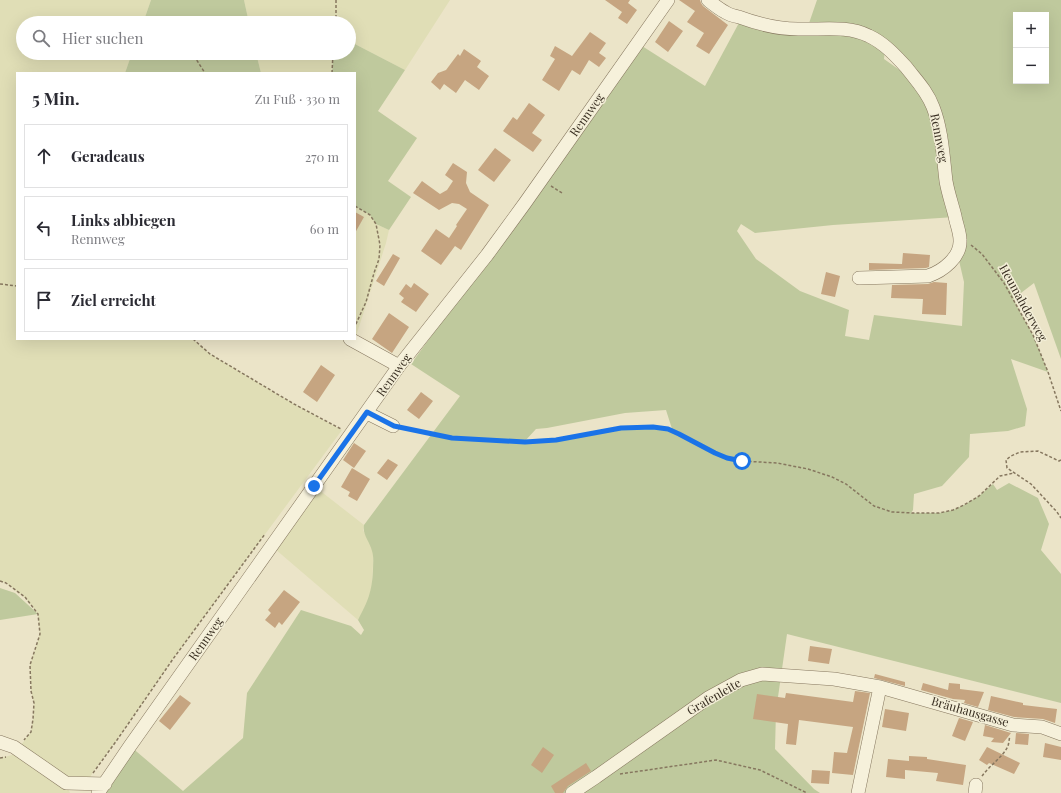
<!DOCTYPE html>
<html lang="de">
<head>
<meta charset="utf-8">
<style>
	:root { --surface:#fff; --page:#f2f2f3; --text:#2b2b33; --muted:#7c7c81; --line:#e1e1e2 }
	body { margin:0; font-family:"Playfair Display",serif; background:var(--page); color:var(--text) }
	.controls { position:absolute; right:12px; top:12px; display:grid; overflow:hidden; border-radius:0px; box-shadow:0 4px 16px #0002 }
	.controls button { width:36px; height:36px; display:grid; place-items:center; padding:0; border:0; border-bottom:1px solid var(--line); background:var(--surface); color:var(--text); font:20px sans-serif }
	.stop { position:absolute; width:12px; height:12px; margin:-9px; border:3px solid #1a73e8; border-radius:50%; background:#fff }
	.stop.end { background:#1a73e8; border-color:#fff; box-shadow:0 1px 4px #0008 }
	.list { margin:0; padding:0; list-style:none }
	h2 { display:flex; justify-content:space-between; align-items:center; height:52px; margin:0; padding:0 16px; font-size:17px }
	h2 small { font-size:13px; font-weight:400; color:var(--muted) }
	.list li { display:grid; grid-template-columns:26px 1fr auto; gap:12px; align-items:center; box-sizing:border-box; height:64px; margin:0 8px 8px; padding:0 8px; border:1px solid var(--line); border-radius:0px }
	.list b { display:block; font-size:15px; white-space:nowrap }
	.list p { margin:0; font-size:13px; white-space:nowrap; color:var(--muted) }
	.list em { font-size:13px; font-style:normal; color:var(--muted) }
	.icon { flex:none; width:22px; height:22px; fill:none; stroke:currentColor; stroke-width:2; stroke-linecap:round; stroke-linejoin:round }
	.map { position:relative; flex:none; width:1061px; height:793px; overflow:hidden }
	.search { position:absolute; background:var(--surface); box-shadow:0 4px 16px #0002; left:16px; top:16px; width:340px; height:44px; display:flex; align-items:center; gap:10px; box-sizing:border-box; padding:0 14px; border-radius:22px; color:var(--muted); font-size:15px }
	.panel { position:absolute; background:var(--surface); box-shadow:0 4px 16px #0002; left:16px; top:72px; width:340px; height:268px; border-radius:0px }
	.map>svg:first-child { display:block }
</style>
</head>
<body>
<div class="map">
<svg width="1061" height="793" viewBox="0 0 1061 793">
	<rect width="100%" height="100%" fill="#ebe4c8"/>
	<path fill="#e0deb6" d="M0,0H151L143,23H23V53H132L125,73H17V339H193L210,354L294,404L342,430L173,659L117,740L95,769L86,784L66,783L70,793H0V758L12,755L17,750L31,732L33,719L34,703L31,691L30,665L40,634L38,614L25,598L6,583L0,581Z
		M244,0H450L405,70L349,41V23H249Z
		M256,53H333L332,73H261Z
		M355,206L362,209L370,215L376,224L389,230L386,243L356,336H355Z
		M314,486L364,525L363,530L368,539L373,551V565L372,590L367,604L358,620L275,549Z"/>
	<path fill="#bfc99d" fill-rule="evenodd" d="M151,0H244L249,23H143Z
		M817,0H1061V359L1034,283L1013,299L1033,335L1048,372L1011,359L1027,409L1025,426L1008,431L970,434L969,457L942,486L914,494L913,510L911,513H939L953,510L964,505L979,496L993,484L997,490L1009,483L1038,498L1049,524L1041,550L1061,574V703L787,634L776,711L775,749L814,789L820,793H98L130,746L183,791L243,738L247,693L301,610L351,626L361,635L364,630L358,620C368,601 372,592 373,570C373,564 374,557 372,551C370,542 362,534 364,525L460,396L411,364L642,46L705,86L740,21L778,31L815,33L841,31L864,37L885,49L884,59L918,83C914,76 906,68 900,62C894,55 888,47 880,42C859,27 832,29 807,29ZM1016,15H1046V81H1016ZM955,217L960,240L957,252L964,282L962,326L874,315L869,340L845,336L849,310L800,291L756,259L737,231L741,224L755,233L833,225ZM666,410L673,432L668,429L653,427L621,428L556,440L525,441L536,429L547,428L625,413Z
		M349,41L405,70L378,111L417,138L388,181L411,197L389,230L376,224L370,215L355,206V73H332L333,53H349Z
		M132,53H256L261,73H125Z
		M0,588L15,593L38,614L0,620Z"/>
	<path fill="#c6a581" d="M605,0H630L628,3L637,10L627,24L618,18L622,12Z
		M679,0H700L701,3L703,6L728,25L709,54L696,46L704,33L687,22L695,11Z
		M669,21L683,31L668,52L655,42Z
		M590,32L606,43L599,53L606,58L599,67L589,60L580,75L572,70L559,91L542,80L555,59L550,56L555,46L572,56Z
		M464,49L481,61L477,67L489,76L479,90L465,80L456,93L444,84L440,90L431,82L438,73L446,70L458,54L460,56Z
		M529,103L545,115L532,133L542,140L533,152L503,131L513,117L517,120Z
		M495,148L511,160L494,182L478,170Z
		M453,163L467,172L466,183L470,192L489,205L461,250L455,246L441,265L421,251L436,229L449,238L457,226L456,225L467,209L459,204L452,203L439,210L413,193L422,181L440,194L447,190L453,181L445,175Z
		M355,212L364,217L355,233Z
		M903,253L930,255L929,267L926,268L869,270V263L902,264Z
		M393,254L400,258L384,286L376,281Z
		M826,272L840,276L835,297L821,294Z
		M934,282L947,283L946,315L922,314L923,299L891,298L892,285L928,284Z
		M414,283L429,294L416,312L401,302L404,298L399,294L406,284L411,288Z
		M389,313L409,327L392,353L372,339Z
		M321,365L335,375L317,402L303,392Z
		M421,392L433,401L419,419L407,410Z
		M354,443L366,451L354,468L343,460Z
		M388,459L398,465L387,480L377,473Z
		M352,468L370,479L357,501L348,496L350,492L341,487Z
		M284,590L300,602L282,625L279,622L275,628L265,620L271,613L268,610Z
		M810,646L832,649L829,664L808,661Z
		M875,674L905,682V686L874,678Z
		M923,683L948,690L949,683L960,684V689L984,692L978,707L964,703L965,700L953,699L921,690Z
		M855,691L870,693L853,775L832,773L834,752L847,753L853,727L799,720L796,745L786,744L788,724L753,719L757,694L785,698L786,693L853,702Z
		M180,695L191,703L170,730L159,721Z
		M991,696L1023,703V705L1057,709L1055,723L1043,719L1014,717L988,710Z
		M885,709L909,713L906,731L882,727Z
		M959,718L973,722L965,741L952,736Z
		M985,725L1011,733L1003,743L991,742L994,738L983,736Z
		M1016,733L1029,734L1028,745L1015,744Z
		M1045,743L1061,747V760L1043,757Z
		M543,747L554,755L542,773L531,765Z
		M987,747L1020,763L1014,774L989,763L987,765L979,760Z
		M909,756L927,757V759L966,765L963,785L936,781L938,773L905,770V779L886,777L888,759L909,761Z
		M586,763L591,771L568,786L563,793H555L551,786Z
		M812,770L830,771L829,784L811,783Z"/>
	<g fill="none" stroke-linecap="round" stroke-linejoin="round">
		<g stroke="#86775f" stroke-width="14">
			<path id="minor" d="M708,0C713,4 719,9 725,12C729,15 734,16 739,17C758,24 778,29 798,29C822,30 847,25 869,36C884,43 895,55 906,67C916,80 927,91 933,107C942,130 943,156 946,181C948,193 952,204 955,216C956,223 960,232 960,240C961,257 943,271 928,276L859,278
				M350,339L399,366
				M367,413L393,426
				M0,742L14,747L66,783L105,784
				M98,793L130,746L399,366L487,255L525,203L668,0
				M572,793L596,777L708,698L741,680L762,674L834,679L880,687L1013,725L1042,727L1061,734
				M858,793L880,687
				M975,793L976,785"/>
		</g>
		<path stroke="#86775f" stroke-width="1.5" stroke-dasharray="3 2" stroke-linecap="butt" d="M336,23V0
			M194,56L205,73
			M332,73L333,53
			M551,186L562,193
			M355,206L370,215L376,224L380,245L379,259L374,273L366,302L355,326
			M971,245L982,254L1004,283L1033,335L1048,372L1061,411
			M0,284L17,286
			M193,339L210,354L294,404L341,429
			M403,428L452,438L525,442L556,440L621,428L653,427L668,429L679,434L715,453L727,457L742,461L777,463L808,469L832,477L846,484L874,506L892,512L914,513H939L953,510L964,505L979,496L1000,476L1014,473
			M1061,460L1059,461L1038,451L1020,452L1011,456L1006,460L1007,468L1031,484L1057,512L1061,518
			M0,581L6,583L25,597L38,614L40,634L30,665L31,691L34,703L33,719L31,732L24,740
			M0,758L6,757
			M93,773L117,740L173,659L265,534
			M620,774L716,760L760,770L807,793
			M982,776C989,766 1003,757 1008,746C1009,743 1009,739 1010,736"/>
		<use href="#minor" stroke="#f6f1db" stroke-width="13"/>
	</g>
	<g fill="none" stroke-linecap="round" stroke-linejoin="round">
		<path stroke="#1a73e8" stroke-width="5" d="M314,486L367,412L394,426L452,438L525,442L556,440L621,428L653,427L668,429L679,434L715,453L727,458L742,461"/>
	</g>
	<g text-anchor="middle" stroke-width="3" stroke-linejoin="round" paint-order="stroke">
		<g font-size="12" fill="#382e21" stroke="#f3eed7">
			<text transform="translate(587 115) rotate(-55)" y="4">Rennweg</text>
			<text transform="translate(939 138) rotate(79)" y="4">Rennweg</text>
			<text transform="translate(1023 303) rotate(61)" y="4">Heumahderweg</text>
			<text transform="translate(394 375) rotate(-54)" y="4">Rennweg</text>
			<text transform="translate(206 639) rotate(-55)" y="4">Rennweg</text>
			<text transform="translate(714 697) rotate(-30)" y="4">Grafenleite</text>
			<text transform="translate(970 712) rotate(16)" y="4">Bräuhausgasse</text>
		</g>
	</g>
</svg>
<div class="controls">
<button>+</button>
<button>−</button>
</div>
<div class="stop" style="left:742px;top:461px"></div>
<div class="stop end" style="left:314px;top:486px"></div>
<div class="search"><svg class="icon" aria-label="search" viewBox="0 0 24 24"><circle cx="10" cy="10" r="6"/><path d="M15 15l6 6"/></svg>Hier suchen</div>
<section class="panel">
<h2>5 Min.<small>Zu Fuß · 330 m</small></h2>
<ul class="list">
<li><svg class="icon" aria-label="ahead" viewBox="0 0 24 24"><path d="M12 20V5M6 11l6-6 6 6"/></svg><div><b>Geradeaus</b></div><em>270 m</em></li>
<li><svg class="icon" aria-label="left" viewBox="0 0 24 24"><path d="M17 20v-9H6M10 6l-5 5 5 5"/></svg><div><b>Links abbiegen</b><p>Rennweg</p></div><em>60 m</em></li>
<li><svg class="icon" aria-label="arrive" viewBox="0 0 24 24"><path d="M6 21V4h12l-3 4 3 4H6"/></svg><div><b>Ziel erreicht</b></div></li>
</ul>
</section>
</div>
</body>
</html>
